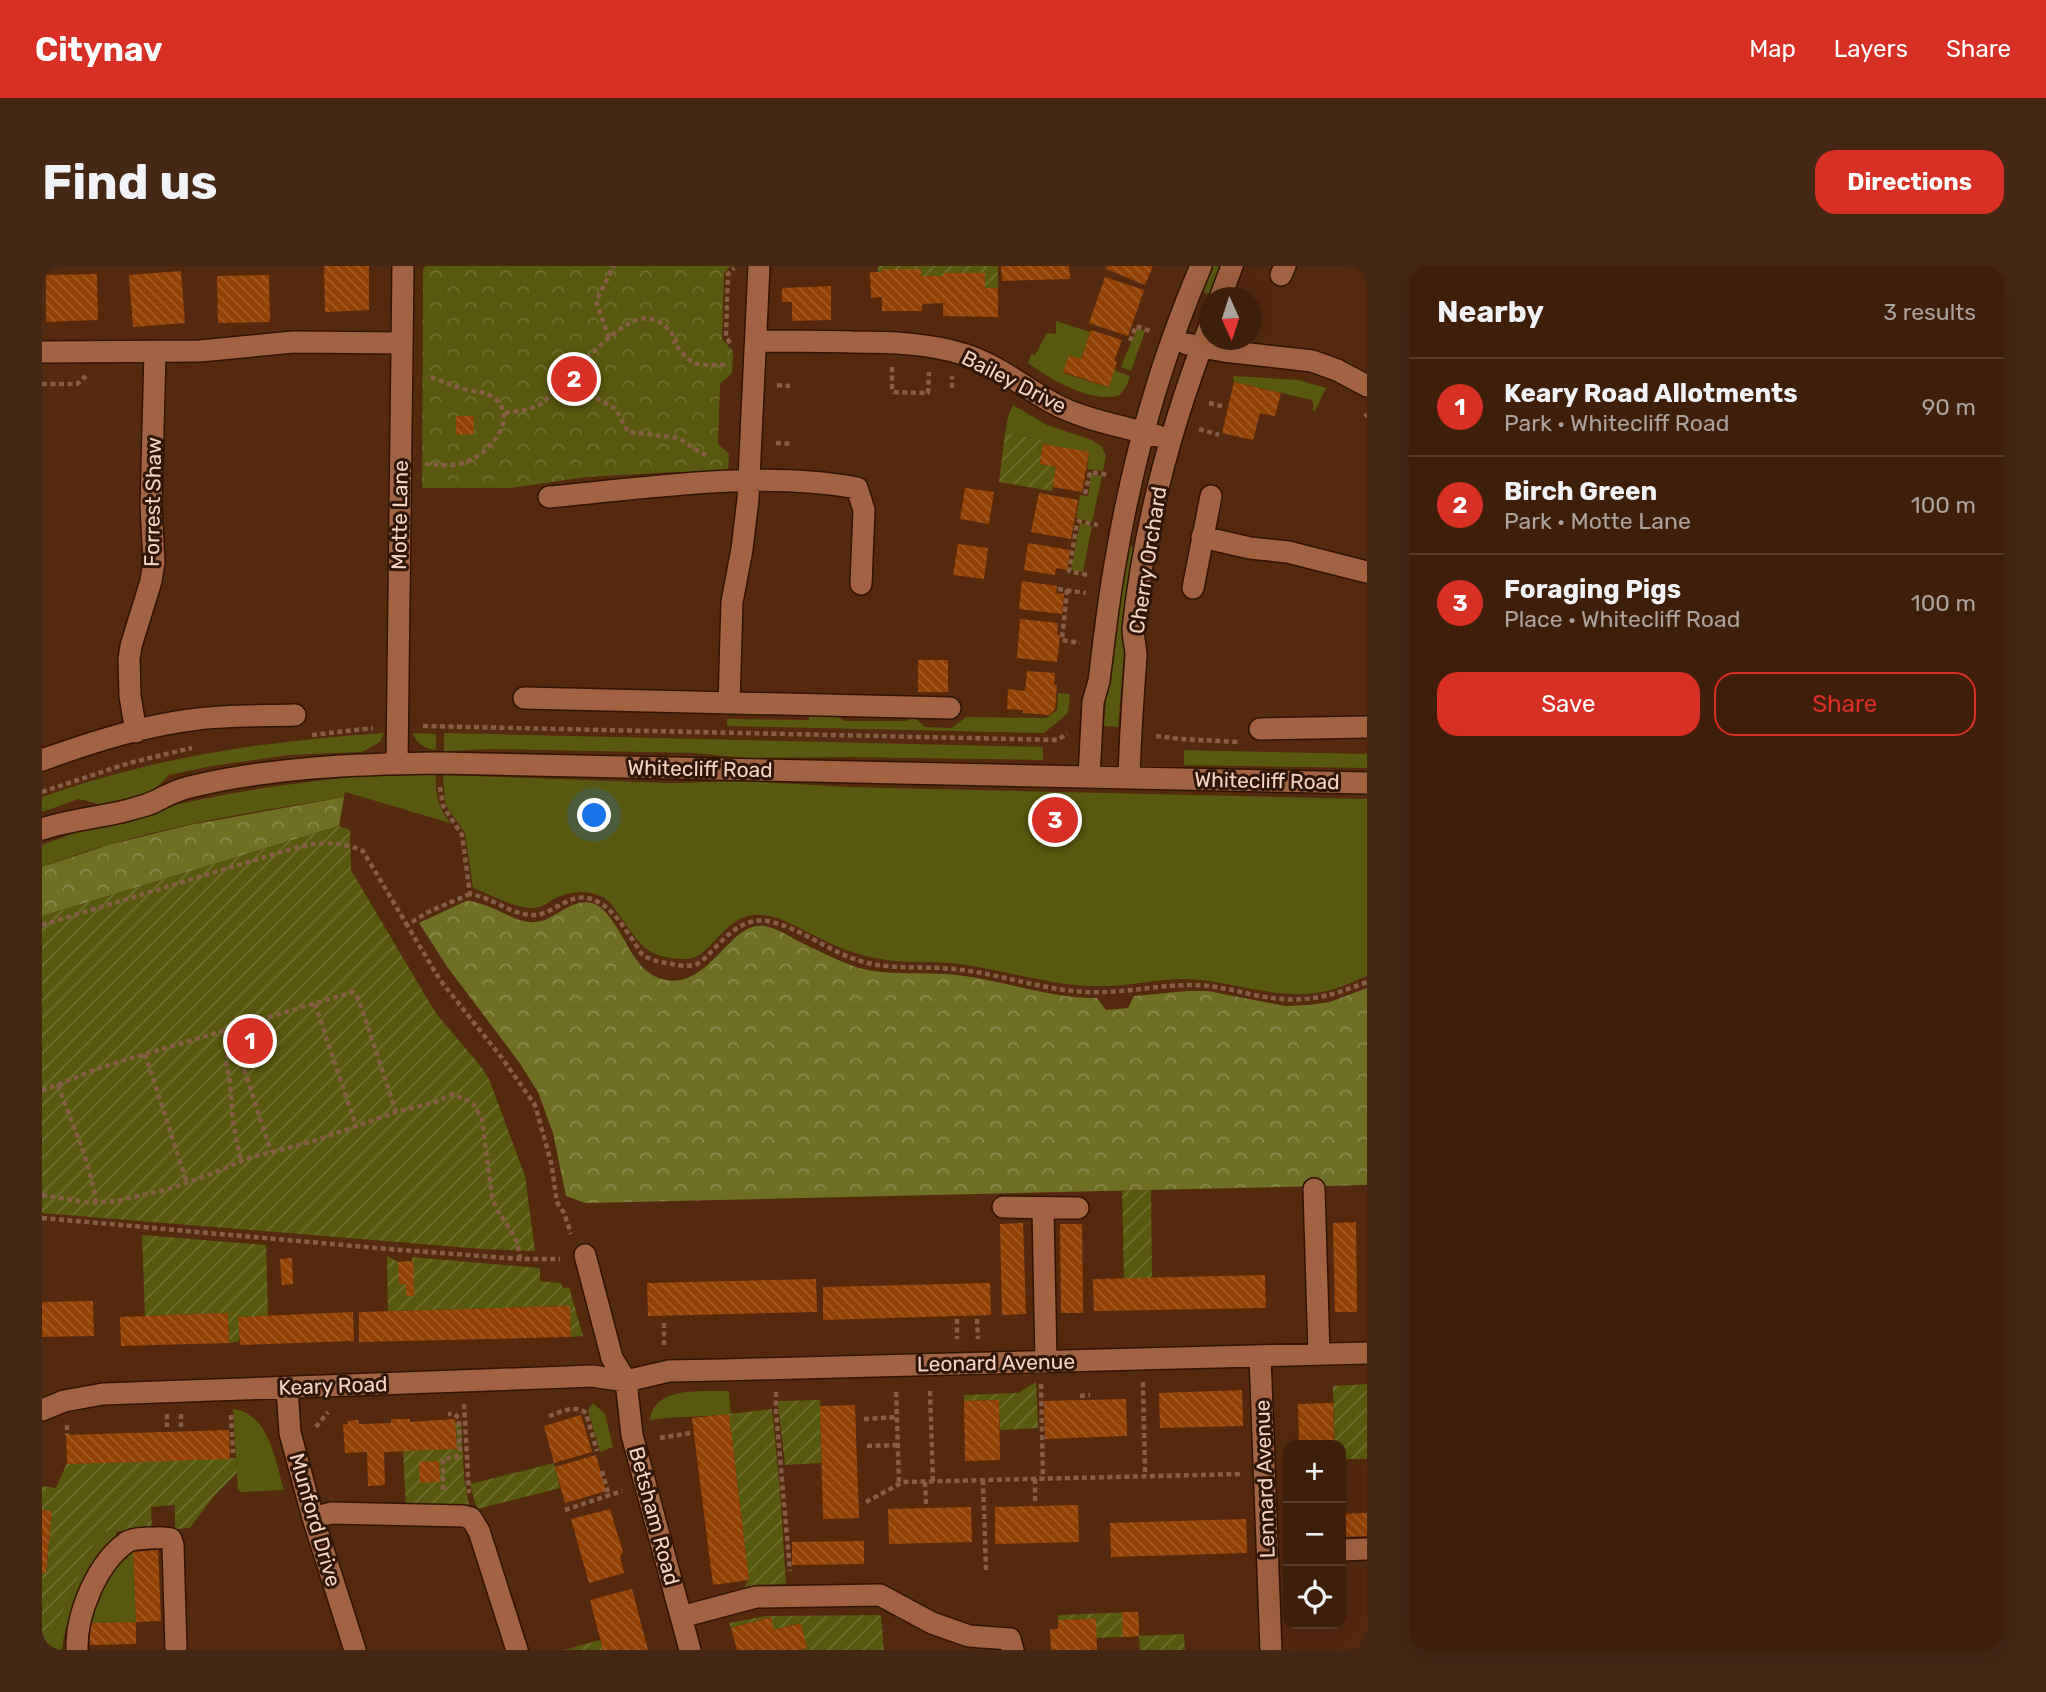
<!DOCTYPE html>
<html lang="en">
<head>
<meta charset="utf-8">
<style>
	:root { --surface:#3f1f0a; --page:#462713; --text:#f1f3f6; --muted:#ada29c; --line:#583d2b; --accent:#d93025 }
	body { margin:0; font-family:Rubik,sans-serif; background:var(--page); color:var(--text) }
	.controls { position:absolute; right:21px; bottom:21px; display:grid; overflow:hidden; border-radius:14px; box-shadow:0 7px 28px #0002 }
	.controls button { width:63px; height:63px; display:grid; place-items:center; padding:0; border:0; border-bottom:2px solid var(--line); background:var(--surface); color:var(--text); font:35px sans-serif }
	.compass { position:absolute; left:1157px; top:21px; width:63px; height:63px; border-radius:50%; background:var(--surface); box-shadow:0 7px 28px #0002; rotate:177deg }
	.you { position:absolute; left:553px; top:550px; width:24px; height:24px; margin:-18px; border:5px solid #fff; border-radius:50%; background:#1a73e8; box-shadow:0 0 0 10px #1a73e833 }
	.badge { display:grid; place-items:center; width:46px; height:46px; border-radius:50%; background:var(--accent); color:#fff; font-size:23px; font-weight:700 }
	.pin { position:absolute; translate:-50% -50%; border:4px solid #fff; box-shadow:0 2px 7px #0006 }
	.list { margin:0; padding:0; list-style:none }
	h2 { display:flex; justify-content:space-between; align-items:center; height:91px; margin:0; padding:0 28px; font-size:30px }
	h2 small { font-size:23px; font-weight:400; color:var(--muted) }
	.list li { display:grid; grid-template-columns:46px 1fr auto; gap:21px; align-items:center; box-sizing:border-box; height:98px; padding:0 28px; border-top:2px solid var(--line) }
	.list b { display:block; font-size:26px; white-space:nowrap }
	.list p { margin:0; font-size:23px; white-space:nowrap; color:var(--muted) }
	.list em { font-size:23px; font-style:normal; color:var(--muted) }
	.actions { display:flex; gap:14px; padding:21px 28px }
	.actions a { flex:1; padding:16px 0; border:2px solid var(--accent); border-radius:21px; text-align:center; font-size:24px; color:var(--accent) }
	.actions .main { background:var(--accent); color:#fff }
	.icon { flex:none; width:38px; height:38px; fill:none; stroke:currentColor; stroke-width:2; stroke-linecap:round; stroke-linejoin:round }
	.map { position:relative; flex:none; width:1325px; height:1384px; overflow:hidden; border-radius:21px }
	header { display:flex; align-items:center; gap:42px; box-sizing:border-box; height:98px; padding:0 35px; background:var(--accent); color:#fff }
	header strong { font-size:33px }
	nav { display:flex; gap:38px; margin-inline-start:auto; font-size:24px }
	.intro { display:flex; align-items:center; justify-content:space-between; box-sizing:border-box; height:168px; padding:0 42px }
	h1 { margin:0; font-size:49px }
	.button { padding:18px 32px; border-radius:21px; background:var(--accent); color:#fff; font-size:24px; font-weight:700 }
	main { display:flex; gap:42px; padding:0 42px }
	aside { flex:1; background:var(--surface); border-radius:21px; box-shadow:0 7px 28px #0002 }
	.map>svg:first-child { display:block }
</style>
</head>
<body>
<header>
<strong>Citynav</strong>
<nav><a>Map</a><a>Layers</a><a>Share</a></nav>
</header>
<div class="intro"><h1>Find us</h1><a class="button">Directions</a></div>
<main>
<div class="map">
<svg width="1325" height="1384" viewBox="0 0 1325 1384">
	<defs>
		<pattern id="forest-crowns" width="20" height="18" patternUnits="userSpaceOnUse" patternTransform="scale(1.75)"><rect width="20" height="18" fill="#6f6f26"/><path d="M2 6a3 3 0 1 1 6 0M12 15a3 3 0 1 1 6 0" fill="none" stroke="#8b894e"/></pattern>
		<pattern id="park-crowns" width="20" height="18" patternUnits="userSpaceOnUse" patternTransform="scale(1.75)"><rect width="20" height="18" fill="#585810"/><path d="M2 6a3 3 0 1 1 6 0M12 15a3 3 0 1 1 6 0" fill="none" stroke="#716f31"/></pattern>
		<pattern id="garden-furrows" width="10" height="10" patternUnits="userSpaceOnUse" patternTransform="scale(1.75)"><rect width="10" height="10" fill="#585810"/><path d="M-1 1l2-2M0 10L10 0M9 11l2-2" fill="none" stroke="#716f31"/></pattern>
		<pattern id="building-back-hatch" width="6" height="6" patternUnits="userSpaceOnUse" patternTransform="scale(1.75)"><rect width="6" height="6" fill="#934205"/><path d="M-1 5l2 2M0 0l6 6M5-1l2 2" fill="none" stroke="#a35c28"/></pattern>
	</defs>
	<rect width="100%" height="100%" fill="#54290e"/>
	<path fill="#585810" d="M1167,0H1182L1169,29L1157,24Z
		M1014,55L1048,66L1039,93L1027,90L1021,107L1066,121L1072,104L1088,110L1085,119L1078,129C1049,138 1008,113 986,97L989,88L993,89L1005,67L1014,68Z
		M1095,62L1103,65L1089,105L1079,101Z
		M1191,110L1257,114L1284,122L1273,145L1270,143L1272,140L1270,134L1192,116Z
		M971,139L1005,159L1050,174L1060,181L1064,190L1061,205L1045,203L1047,187L1001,178L1002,174L963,167L966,151Z
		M1049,208L1060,210L1050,256L1034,252L1038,229L1046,230Z
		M1038,257L1050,260L1041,306L1029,304Z
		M1083,280L1097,282L1083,374L1076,461L1062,460L1068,385Z
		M1016,427L1028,428L1026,447L1002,467L685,460V453L767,454V449L795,450L803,455H863L872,451L883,461L910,462L924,451L1005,452L1015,444Z
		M342,467L338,476L320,486L246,489L170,500L127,509L107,529L64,540L37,533L0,546V531C113,491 223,475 342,467Z
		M370,467L394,468V484C383,483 375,477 370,467Z
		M402,467L1001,481V494L804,491L703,492L651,487L449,483L406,485H402Z
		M1142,484L1325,488V502L1142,499Z
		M336,509H394C393,528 396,541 408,557L303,526L302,531C223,544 143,556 66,579C44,585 22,593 0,601V579C107,538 222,518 336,509Z
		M401,509L630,517L703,515L805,521L1325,533V710C1310,716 1296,723 1280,726C1234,735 1189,714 1143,713C1112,713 1080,722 1048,720C1005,718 961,704 917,698C891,694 864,698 838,693C813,689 791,679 769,668C753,660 737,650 720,649C681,646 671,692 645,693C602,693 598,677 575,646C572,641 566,634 561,631C543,623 527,625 510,634C504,638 499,642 491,642C474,643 448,628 431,622L423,567L403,538Z
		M687,1125L689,1148C662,1151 635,1150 608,1154C612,1119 662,1126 687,1125Z
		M551,1137L563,1148L571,1181L558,1186L546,1144Z
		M191,1143C228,1148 233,1195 242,1224L199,1226L196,1224Z
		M74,1265V1275C53,1308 23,1344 20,1384H3L55,1271L56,1266Z
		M89,1286H91L94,1356L47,1357V1349L67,1305Z"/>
	<path fill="url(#forest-crowns)" d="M302,531L297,560L0,650V601L66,579L147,559Z
		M424,635C450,636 472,658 494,656C515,654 535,625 558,641C583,661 589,708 624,714C668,722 688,655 722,660C734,662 746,669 756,675C775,684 794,694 814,701C847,711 881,705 914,709C962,714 1008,733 1055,732L1064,744L1086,742L1092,730L1145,725H1166L1243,740L1267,739L1288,736L1325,722V919L543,937L524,930L511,867L496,826L477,796L406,702L377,657Z"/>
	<path fill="url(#park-crowns)" d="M384,0H688L682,8L680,73L691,85L690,107L678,118L676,178L687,188L686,207L634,206L544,211L469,222H380L381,3Z"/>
	<path fill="url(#garden-furrows)" d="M836,0H956V22H943L901,10H879V3H840V6H836Z
		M963,167L1002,174L998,198L1014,201L1010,225L957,216Z
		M297,560L308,564L309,604L393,746L440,802L447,813L483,910L493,985L440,983L0,947V650Z
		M1109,924L1110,1012L1082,1013L1080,925Z
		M100,969L224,979L226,1050L197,1051V1075L187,1077L186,1047L103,1050Z
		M345,990L356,996L370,995V991L498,1002V1015L519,1017L521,1022L527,1021L541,1070L529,1071L528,1040L346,1045Z
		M994,1116L996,1162L958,1164L956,1134L922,1135V1129L976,1127Z
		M1325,1118V1193H1299V1179H1292L1291,1120Z
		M778,1134L779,1197L743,1199L736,1137L738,1135Z
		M730,1143L738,1225L744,1318L715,1319L702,1321L707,1314L687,1148Z
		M413,1156H419L422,1211L427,1239L417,1244L364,1242L361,1185L414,1183Z
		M194,1192L195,1207L171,1231L148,1262L133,1263V1239L109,1241L110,1264L56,1266L55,1271L3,1384H0V1307H4L10,1246L0,1244V1220L14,1222L25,1197V1198Z
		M512,1197L518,1222L435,1243L428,1218Z
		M1096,1346L1097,1370L1142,1368L1143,1384H1098L1097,1370L1054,1372V1353L1016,1354V1349Z
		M837,1349L839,1350C841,1361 840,1372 842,1384H759L765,1382L758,1357L732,1364L728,1351L689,1362L687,1357L725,1350Z
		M558,1374L561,1384H522Z"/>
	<path fill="url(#building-back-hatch)" d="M282,0H327V44L283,46Z
		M959,0H1027L1028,13L960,15Z
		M1065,0H1111L1103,19L1064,3Z
		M840,3H879V10H901V7H943V22H956V51L901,50V37L880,38V45H840V31L829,32L828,6H840Z
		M139,5L143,57L91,61L87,9Z
		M55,8L56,54L4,56V9Z
		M227,9L228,56L176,57L175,10Z
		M1063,11L1102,24L1086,70L1047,57Z
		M789,20V54L750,55V36H740V22Z
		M1049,64L1080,74L1072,95L1075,96L1067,121L1021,106L1027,89L1039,93Z
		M1192,116L1239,127L1233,150L1218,147L1211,174L1180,167Z
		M414,150H432V168L414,169Z
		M1001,178L1047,186L1040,226L1010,221L1014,201L998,198Z
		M923,222L952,226L947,258L918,253Z
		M997,227L1036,234L1029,273L989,266Z
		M986,277L1028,284L1025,304L1014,302L1013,309L982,304Z
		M916,278L946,282L942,313L911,309Z
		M980,315L1015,320L1014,327L1022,328L1020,348L977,343Z
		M978,353L1016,357L1015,368L1018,369L1015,396L975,392Z
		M876,394H906V426H876Z
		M985,405L1013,407L1012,419H1015L1013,443L1008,449L981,447V444L965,443L966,423L983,425Z
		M1314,956L1315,1046H1293L1291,957Z
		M981,957L984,1048L960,1049L958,958Z
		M1018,958H1040L1041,1047H1019Z
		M250,992L251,1018L240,1019L238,993Z
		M371,995L372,1030H364V1018H357L356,996Z
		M1223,1009L1224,1042L1052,1045L1051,1013Z
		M774,1013L775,1046L606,1050L605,1017Z
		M948,1017L949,1049L781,1054V1021Z
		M51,1035L52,1070L0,1071V1036Z
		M528,1040L529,1071L317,1076V1046Z
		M311,1046L312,1075L198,1079L196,1051Z
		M186,1047L187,1077L79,1080L78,1051Z
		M1200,1124L1201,1160L1118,1162L1117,1127Z
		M1084,1133L1085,1170L1003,1173L1002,1135Z
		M957,1134L958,1194L923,1195L922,1135Z
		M1291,1137L1292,1179H1257L1256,1138Z
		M813,1139L817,1252L781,1253L778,1140Z
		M687,1148L707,1314L671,1319L650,1152Z
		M539,1149L550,1186L512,1197L502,1160Z
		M349,1153H368V1156L413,1153L415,1183L342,1186L343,1219L326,1220L325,1186L303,1187L301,1158H306V1155L316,1154L317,1158L349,1157Z
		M187,1164L188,1193L25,1198L24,1169Z
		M554,1189L564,1225L523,1237L513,1201Z
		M397,1195L398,1216L378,1217L377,1196Z
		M1036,1239L1037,1276L953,1278V1241Z
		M929,1241L930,1276L847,1278L846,1243Z
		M568,1243L581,1286L578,1291L582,1307L547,1317L529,1253Z
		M0,1244L10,1245L4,1307H0Z
		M1325,1247V1270L1299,1271V1248Z
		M1204,1253L1205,1287L1069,1291L1068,1257Z
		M822,1275V1298L750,1299V1276Z
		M116,1284L119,1355L94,1356V1378L48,1379L47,1357L94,1356L91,1286Z
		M590,1323L606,1384H561L548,1334Z
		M1080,1346H1096L1097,1370L1081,1371Z
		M729,1351L732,1364L759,1357L765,1382L759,1384H695L689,1362Z
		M1054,1353L1055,1384H1009L1008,1363H1016V1354Z"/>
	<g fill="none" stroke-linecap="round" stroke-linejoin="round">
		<g stroke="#321403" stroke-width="24">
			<path id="minor" d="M1239,9L1243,0
				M1178,32L1190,0
				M714,75C746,75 778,75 810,76C847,76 885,77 921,88C954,98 980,120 1009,136C1038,153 1083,161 1116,170
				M1145,78L1182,85L1270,95L1295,104L1325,120
				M0,86L158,85L251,76L359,77
				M507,231C605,222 718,204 815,222L822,244L819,318
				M1160,271L1208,282L1246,286L1325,306
				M1151,322L1169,230
				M482,432L908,442
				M687,437L690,336L700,283L706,233L717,0
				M1218,463L1325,461
				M94,466L88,430L87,393L89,380L109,315L112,296L109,240L113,86
				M0,494C50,476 103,459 156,453C188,449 221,450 253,449
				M355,497L361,0
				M1047,511L1051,436L1057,415C1062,376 1066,337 1073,298C1090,196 1118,95 1159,0
				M1087,512C1088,471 1091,431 1094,390C1094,381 1091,372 1091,363C1102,260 1130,156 1168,59
				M0,563C27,554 55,552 83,545C93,542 104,540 114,535C125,529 135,524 148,521C231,501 314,498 398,497L1325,517
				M1272,923L1277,1088
				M961,941L1036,942
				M1001,943L1004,1096
				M543,989L570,1092L584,1115L590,1169L648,1384
				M1218,1090L1229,1384
				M245,1122L248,1167L271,1252L313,1384
				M0,1144L22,1135L61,1128L526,1111L550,1110L584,1115L627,1105L679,1104L1325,1087
				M271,1252L289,1247L421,1250L429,1252L437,1265L475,1384
				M1299,1284L1325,1283
				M639,1351L714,1331L838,1329L890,1357L927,1370L968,1373L971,1384
				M35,1384C34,1348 55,1297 85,1276C91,1272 100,1273 107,1272C115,1272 122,1271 129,1273L131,1279L134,1384"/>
		</g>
		<path stroke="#865d45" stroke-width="4.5" stroke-dasharray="5 3.5" stroke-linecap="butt" d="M567,72L554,35L572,0
			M1088,75L1094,60L1108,65
			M688,77L684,71L686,8L692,2
			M850,101V123L852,126L886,127L887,106
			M530,108L553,131L574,143L586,166L637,172L657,186L664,189
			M0,118H35L44,110
			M735,119L748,120
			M910,122V110
			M1167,137L1183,141
			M463,147C473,145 485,145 495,140C501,138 506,131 511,126C531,107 570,63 594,54C611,48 626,59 634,74L632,77C653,104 654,98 687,99
			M1323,151L1325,148
			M1157,163L1177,169
			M734,177L750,178
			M383,198C395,198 409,201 421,197C444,191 479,153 452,132C444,126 436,126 426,124C412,121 399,114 385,110
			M1043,228L1048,206L1067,209
			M1045,309L1027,305L1035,257L1037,255L1056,259
			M1016,323L1044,327
			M1025,324L1020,374L1038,377
			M381,460L1016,474L1025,467
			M270,469L331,462
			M1114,470L1139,473L1196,476
			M398,521L401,540L420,569L428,628C449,631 468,648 489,649C502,650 513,641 524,636C560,617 583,664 600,688C609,695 619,696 630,698C636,699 644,701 651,699C658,698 663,692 668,687C685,669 703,649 730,656C763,664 790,688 822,696C852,704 882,700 912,703C953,707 992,721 1032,725C1072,730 1109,719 1149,719C1172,719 1194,725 1217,730C1262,738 1283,732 1325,716
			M0,526L87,497L150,482
			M428,628L386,646L365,659L398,714L460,792L493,839L509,896L515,936L522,947L529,968
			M0,659L249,583C275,576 296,574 321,585L365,659
			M273,738L314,860
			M189,763L229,886
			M191,771L184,796L188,816L191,856L199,896
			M103,788L145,917
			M16,819C30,858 48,895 54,937
			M0,825L60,801L311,726L314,728L320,743L354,846
			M0,929L49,937L75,935L123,924L164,910L207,892L272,875L354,846L394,836L410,828L425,834L432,839L440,853L450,931C458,956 476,964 478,993
			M0,952L334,982L478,993H518
			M915,1053V1073
			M935,1053L936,1073
			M622,1057V1081
			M1101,1116L1103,1210
			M999,1118L1001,1213
			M888,1125L891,1216
			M734,1126V1146L748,1305
			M854,1126L857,1218
			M1038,1130L1048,1129
			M422,1138L427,1227
			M125,1148V1161
			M139,1148V1161
			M189,1149L191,1187
			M507,1150C519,1146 533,1138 544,1147L555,1185
			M822,1153L855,1151
			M25,1159V1169
			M274,1161L286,1146
			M618,1172L648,1167
			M825,1180L856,1179
			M560,1205L567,1230
			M993,1213V1235
			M941,1214L944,1305
			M883,1216L884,1238
			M401,1224V1193L414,1191L418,1186L417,1152L412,1148H406
			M824,1236L861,1216L1200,1208
			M523,1244L580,1225"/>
		<use href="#minor" stroke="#a16341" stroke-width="21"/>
	</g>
	<g text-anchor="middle" stroke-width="6" stroke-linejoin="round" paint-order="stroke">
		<g font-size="21" fill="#f7d3c1" stroke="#2f1608">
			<text transform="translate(972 116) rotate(27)" y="7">Bailey Drive</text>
			<text transform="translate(111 236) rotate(-89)" y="7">Forrest Shaw</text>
			<text transform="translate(358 249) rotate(-89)" y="7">Motte Lane</text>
			<text transform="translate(1106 294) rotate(-81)" y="7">Cherry Orchard</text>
			<text transform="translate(658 503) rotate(1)" y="7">Whitecliff Road</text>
			<text transform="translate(1225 515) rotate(1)" y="7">Whitecliff Road</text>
			<text transform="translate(954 1097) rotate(-1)" y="7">Leonard Avenue</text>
			<text transform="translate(291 1120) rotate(-2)" y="7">Keary Road</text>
			<text transform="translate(1223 1213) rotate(-92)" y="7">Lennard Avenue</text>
			<text transform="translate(612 1250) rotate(75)" y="7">Betsham Road</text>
			<text transform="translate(273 1254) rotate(74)" y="7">Munford Drive</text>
		</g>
	</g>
</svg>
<div class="controls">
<button>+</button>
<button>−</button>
<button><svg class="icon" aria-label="locate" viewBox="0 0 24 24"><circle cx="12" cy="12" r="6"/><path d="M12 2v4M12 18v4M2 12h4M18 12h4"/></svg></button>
</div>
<svg class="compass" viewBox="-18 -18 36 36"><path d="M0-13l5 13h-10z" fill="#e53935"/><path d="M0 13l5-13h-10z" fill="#ada29c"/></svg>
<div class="you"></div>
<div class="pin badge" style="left:208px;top:775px">1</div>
<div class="pin badge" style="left:532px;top:113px">2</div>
<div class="pin badge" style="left:1013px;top:554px">3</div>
</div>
<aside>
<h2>Nearby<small>3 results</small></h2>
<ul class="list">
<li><span class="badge">1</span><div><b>Keary Road Allotments</b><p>Park · Whitecliff Road</p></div><em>90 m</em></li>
<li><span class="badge">2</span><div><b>Birch Green</b><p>Park · Motte Lane</p></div><em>100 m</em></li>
<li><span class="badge">3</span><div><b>Foraging Pigs</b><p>Place · Whitecliff Road</p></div><em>100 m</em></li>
</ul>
<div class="actions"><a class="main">Save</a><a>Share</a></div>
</aside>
</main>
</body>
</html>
